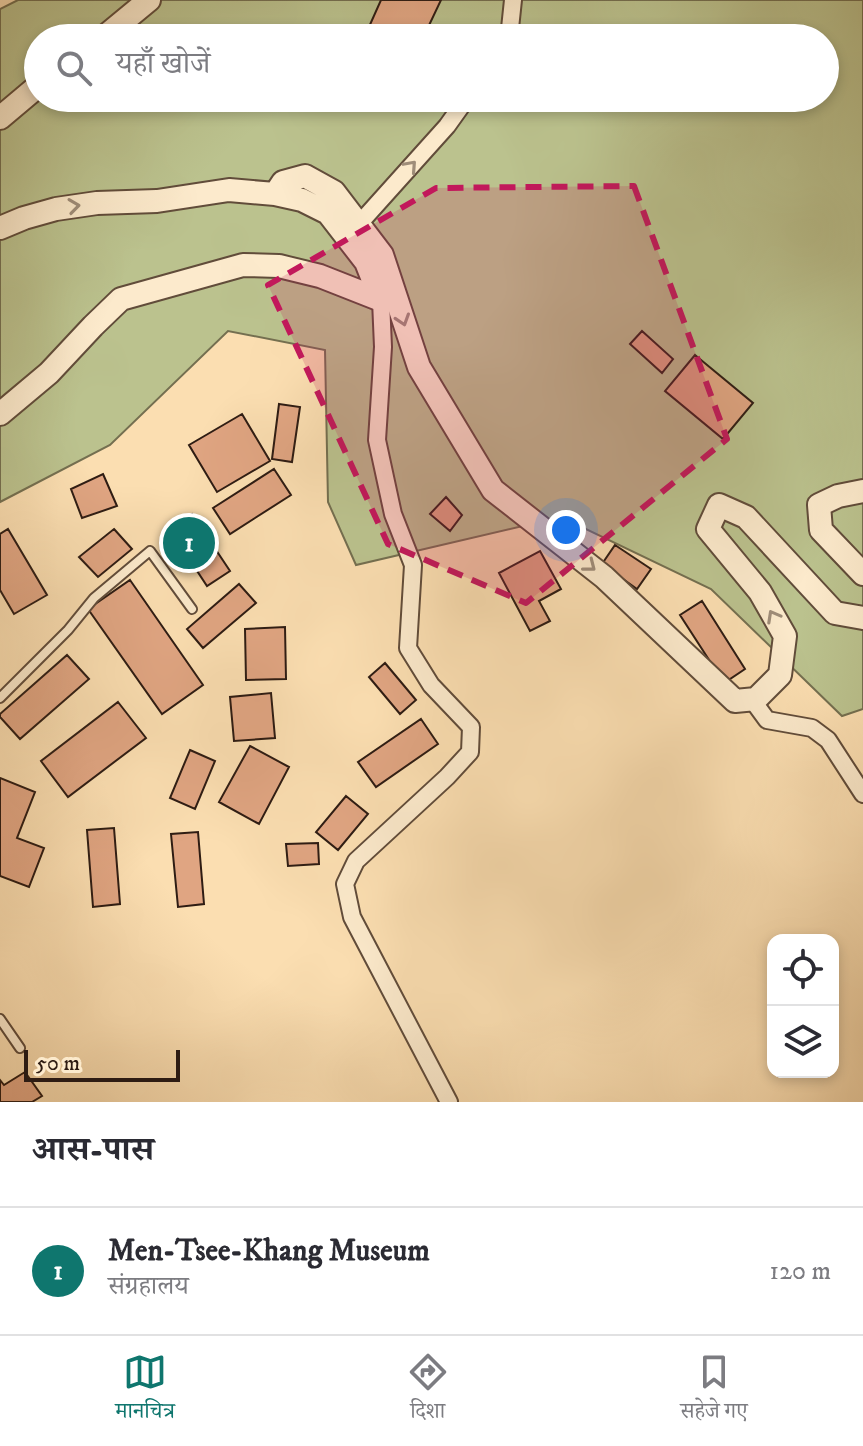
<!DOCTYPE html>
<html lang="hi">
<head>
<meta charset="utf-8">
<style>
	:root { --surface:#fff; --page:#f2f2f3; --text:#2b2b33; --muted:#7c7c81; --line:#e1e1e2; --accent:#0f766e }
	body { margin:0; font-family:"IM FELL DW Pica","Noto Serif Devanagari",serif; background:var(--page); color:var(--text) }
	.controls { position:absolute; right:24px; bottom:24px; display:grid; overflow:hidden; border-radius:16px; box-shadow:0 4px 12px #0003 }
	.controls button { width:72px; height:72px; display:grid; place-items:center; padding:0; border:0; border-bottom:2px solid var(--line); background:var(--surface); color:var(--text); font:40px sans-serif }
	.scale { position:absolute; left:24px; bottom:20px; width:156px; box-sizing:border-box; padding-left:8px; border:4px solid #2e1c13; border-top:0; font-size:22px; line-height:28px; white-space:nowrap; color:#2e1c13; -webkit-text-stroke:6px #fceacc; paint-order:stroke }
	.you { position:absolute; left:566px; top:530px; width:28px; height:28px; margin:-20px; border:6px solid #fff; border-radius:50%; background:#1a73e8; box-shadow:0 0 0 12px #1a73e833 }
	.badge { display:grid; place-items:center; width:52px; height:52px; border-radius:50%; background:var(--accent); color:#fff; font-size:26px; font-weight:700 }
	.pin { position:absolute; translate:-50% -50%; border:4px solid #fff; box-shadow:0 2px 8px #0006 }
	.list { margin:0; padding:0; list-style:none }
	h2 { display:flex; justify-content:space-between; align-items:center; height:104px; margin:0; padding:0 32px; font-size:34px }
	h2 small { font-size:26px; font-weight:400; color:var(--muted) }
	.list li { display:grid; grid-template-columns:52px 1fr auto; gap:24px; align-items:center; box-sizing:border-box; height:128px; padding:0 32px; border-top:2px solid var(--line) }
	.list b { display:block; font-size:30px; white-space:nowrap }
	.list p { margin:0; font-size:26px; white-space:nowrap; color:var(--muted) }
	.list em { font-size:26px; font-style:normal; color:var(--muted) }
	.icon { flex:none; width:44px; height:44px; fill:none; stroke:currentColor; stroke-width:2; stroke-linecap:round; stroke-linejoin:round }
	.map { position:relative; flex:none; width:863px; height:1102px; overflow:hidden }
	.search { position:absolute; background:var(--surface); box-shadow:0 4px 12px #0003; left:24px; right:24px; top:24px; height:88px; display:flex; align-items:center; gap:20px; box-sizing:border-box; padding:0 28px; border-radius:44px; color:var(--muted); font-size:30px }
	.sheet { height:232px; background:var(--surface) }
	nav { display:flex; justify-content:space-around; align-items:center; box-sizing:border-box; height:112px; border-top:2px solid var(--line); background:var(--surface); font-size:22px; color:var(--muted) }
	nav a { display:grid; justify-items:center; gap:4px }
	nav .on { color:var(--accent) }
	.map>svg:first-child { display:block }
</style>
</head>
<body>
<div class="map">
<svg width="863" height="1102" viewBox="0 0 863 1102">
	<rect width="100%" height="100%" fill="#fbdeb1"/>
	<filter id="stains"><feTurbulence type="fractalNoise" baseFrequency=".0025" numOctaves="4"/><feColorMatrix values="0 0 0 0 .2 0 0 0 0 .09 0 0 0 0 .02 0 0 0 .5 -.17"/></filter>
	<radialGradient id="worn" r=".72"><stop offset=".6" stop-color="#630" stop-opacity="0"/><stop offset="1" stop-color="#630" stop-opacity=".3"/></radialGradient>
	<path fill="#bbc28e" stroke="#746f50" stroke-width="2" fill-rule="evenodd" d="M18,0H863V709L842,716L711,589L561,517L356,565L328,502L325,350L228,331L110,445L0,502V9ZM38,38H825V98H38Z"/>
	<path fill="#e0a582" stroke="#2e1c13" stroke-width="2" d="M381,0H441L423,38H364Z
		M642,331L673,359L662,373L630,344Z
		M695,355L753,403L723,439L665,391Z
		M279,404L300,407L292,462L272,459Z
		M242,414L270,461L217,492L189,445Z
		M274,469L291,495L230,534L213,508Z
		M103,474L117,506L82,518L71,489Z
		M446,497L462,515L450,531L430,514Z
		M192,514L230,571L207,586L169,528Z
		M8,529L47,595L14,614L0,590V534Z
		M114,529L132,549L98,577L79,557Z
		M615,545L651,569L637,589L602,564Z
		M540,551L561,589L539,601L550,621L530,631L499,573Z
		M130,580L203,685L162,714L88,609Z
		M239,584L256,603L203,648L187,629Z
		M702,601L745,669L724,683L680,615Z
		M285,627L286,679L246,680L245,629Z
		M67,655L89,679L20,739L0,717V714Z
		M385,663L416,700L400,714L369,677Z
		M271,693L275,738L234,741L230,697Z
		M118,702L146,738L68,797L41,761Z
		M421,719L438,744L376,787L358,762Z
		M250,746L289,767L259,824L219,802Z
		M190,750L215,761L195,809L170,798Z
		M0,778L35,792L17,838L44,848L29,887L0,876Z
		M346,796L368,814L338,850L316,832Z
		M114,828L120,904L93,907L87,830Z
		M198,832L204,904L178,907L171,834Z
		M318,843L319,864L288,866L286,844Z
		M25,1072L42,1096L32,1102H0V1080L4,1085Z"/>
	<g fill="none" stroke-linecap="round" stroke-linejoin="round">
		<g stroke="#614c3a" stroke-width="12">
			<path id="service" d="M0,698L68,630L94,598L150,551L192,609
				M0,1019L20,1048"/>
		</g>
		<g stroke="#614c3a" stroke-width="20">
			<path id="minor" d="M509,38L513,0
				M359,224L447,126L467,98
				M381,300L383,347L377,440L393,514L413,565L408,648L431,685L471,727L470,752L447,777L356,861L345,884L352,917L449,1102
				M756,699V705L767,720L812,728L828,740L863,794"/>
		</g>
		<g stroke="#614c3a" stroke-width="26">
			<path id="tertiary" d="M103,38L149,0
				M0,118L38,86
				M275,194L283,182L305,176L334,192L382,255L419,367L493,490L604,577L735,701L756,699L780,675L785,636L760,592L708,529L719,505L746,517L835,613L863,618
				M0,228L24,218L56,209L97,203L157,201L229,190L275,194L302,200L328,213L366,262L381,300L320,276L279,266L243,265L121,299L93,326L49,373L0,414
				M863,491L838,496L819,505L821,530L863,574"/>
		</g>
		<use href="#service" stroke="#fceacc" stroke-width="8"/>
		<use href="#minor" stroke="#fceacc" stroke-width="16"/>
		<use href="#tertiary" stroke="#fceacc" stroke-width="22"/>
	</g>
	<defs><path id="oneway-chevron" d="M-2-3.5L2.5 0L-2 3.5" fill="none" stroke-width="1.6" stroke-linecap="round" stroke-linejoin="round" transform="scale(2)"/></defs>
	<g stroke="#9f8d79">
		<use href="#oneway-chevron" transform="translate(411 166) rotate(-48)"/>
		<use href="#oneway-chevron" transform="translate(74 206) rotate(-8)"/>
		<use href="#oneway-chevron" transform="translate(403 320) rotate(72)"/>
		<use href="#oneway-chevron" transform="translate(590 566) rotate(38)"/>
		<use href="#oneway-chevron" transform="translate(773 616) rotate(-119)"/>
	</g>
	<path fill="#c2185b" fill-opacity="0.2" stroke="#c2185b" stroke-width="6" stroke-dasharray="16 10" stroke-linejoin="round" d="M634,186L727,439L526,603L388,544L268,285L436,188Z"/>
	<rect width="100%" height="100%" filter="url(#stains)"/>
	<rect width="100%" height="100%" fill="url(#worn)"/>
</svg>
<div class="controls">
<button><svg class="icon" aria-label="locate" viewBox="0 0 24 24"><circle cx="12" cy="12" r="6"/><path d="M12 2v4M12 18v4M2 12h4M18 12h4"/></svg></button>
<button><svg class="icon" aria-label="layers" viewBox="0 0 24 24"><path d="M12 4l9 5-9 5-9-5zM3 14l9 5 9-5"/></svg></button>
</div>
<div class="scale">50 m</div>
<div class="you"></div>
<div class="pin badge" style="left:189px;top:543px">1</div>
<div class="search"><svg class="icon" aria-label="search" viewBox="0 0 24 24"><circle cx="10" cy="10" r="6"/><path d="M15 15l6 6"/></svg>यहाँ खोजें</div>
</div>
<section class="sheet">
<h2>आस-पास<small></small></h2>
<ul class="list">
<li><span class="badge">1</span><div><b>Men-Tsee-Khang Museum</b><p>संग्रहालय</p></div><em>120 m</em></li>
</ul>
</section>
<nav>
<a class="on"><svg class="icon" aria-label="map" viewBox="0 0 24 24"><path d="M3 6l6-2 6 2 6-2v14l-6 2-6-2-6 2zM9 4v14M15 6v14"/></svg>मानचित्र</a>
<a><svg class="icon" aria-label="directions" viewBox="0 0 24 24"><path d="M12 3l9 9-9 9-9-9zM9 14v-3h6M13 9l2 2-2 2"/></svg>दिशा</a>
<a><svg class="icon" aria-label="saved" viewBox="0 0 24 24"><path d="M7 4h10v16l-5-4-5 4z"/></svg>सहेजे गए</a>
</nav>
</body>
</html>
